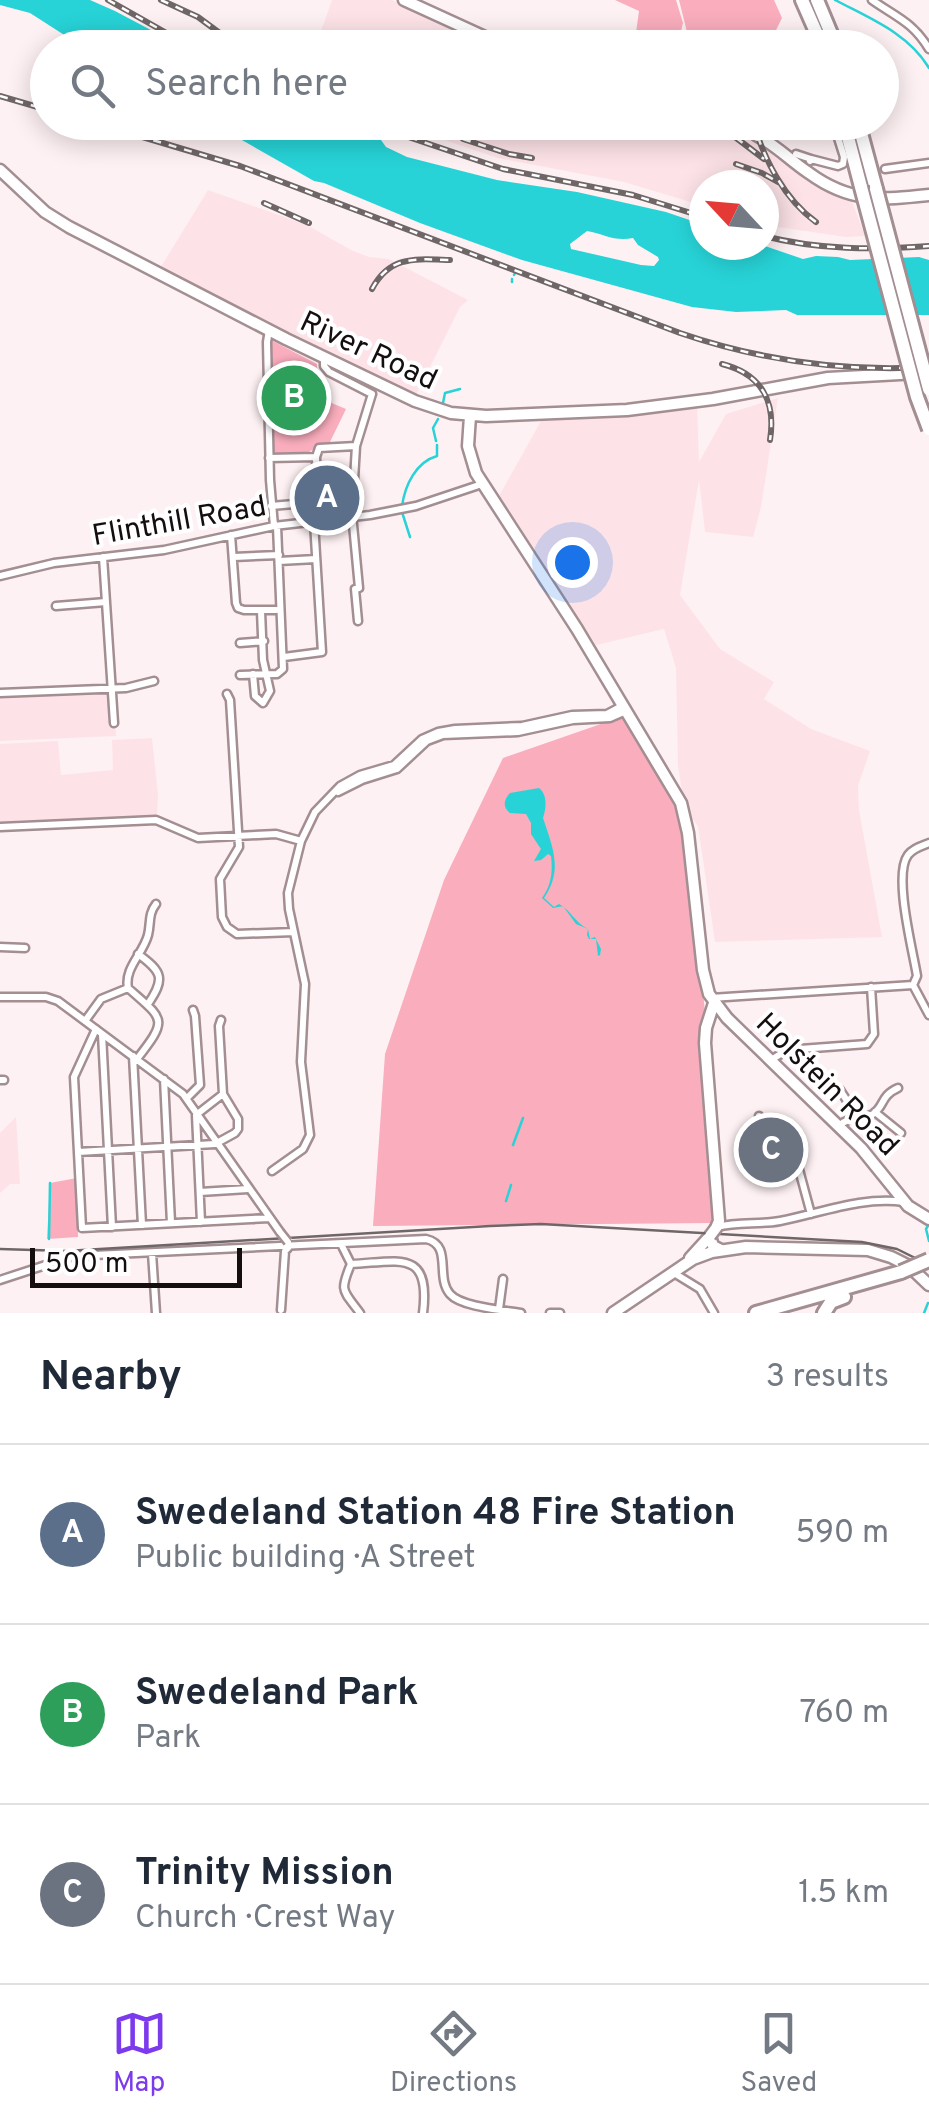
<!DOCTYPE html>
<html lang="en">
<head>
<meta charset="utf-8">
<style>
	:root { --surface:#fff; --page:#f2f2f3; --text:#1f2937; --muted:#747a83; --line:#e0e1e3; --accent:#7c3aed }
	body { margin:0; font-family:Overpass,sans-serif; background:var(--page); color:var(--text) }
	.compass { position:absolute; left:689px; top:170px; width:90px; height:90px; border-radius:50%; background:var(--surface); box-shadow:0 5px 25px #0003; rotate:296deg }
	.scale { position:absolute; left:30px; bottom:25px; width:212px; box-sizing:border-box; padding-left:10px; border:5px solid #150e0f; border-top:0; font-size:28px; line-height:35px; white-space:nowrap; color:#150e0f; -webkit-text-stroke:8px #fff; paint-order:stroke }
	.you { position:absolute; left:572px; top:562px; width:35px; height:35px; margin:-25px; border:8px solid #fff; border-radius:50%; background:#1a73e8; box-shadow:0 0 0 15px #1a73e833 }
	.badge { display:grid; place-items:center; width:65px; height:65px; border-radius:50%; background:var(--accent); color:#fff; font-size:32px; font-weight:700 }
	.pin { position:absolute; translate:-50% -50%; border:5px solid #fff; box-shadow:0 2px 10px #0006 }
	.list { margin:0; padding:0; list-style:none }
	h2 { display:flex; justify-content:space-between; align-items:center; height:130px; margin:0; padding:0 40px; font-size:42px }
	h2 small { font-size:32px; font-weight:400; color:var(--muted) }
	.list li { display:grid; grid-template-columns:65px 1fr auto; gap:30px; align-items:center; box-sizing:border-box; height:180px; padding:0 40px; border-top:2px solid var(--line) }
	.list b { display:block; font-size:38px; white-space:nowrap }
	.list p { margin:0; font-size:32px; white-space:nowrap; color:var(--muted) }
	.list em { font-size:32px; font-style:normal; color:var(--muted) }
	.icon { flex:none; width:55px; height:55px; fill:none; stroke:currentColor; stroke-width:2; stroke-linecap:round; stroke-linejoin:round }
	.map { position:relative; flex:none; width:929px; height:1313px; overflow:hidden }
	.search { position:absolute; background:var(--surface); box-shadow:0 5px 25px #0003; left:30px; right:30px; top:30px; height:110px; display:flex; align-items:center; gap:25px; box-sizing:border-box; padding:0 35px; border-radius:55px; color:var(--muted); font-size:38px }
	.sheet { height:670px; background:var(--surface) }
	nav { display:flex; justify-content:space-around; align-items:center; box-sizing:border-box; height:140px; border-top:2px solid var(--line); background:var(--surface); font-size:28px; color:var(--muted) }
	nav a { display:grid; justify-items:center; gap:5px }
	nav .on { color:var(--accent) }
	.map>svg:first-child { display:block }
</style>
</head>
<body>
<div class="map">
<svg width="929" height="1313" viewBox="0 0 929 1313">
	<rect width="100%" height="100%" fill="#fef1f3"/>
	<path fill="#fde3e8" d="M332,0H392L500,48H315Z
		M394,123H723L734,126L850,196L865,236L846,237L764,225V185H704V206L624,182L498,158Z
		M208,190L307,225L351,250L369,257L389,259L468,300L460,307L416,395L159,270Z
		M778,398L761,507L753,537L705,532L699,480L680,595L720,649L774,682L764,699L811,729L870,751L858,786L859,810L882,937L715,942L698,826L688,813L683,798L678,766L676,668L664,629L596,645L499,496L541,421L639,416L697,405L699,462L726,414Z
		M114,691L116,736L0,741V696Z
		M152,738L158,795L157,817L0,824V744L58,741L61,775L113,770L112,740Z
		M16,1117L20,1184H10L0,1193V1133Z"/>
	<path fill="#f9adbd" d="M615,0H676L683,23L677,47H634L639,11Z
		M679,0H774L782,18L773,36L766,31L748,47H711L689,40Z
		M271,340L317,364V397L346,409L329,444L318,445C307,458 288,455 271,455Z
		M621,717L626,718L677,802L695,913L705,1012L716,1223L373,1226L385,1054L444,880L503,758Z
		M77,1178L78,1237L47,1239L50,1183Z"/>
	<path fill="#27d3d7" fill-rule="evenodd" d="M0,0H90L115,11L183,47H83L30,13L0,5Z
		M212,123H330L381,140L386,147L407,157L497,180L577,192L666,212L704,225V245H762L803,259L816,256L838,257L850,260L919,257L929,260V315H797L786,310L736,312L692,307L522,260L420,223L324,183L314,181ZM587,231C604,234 615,242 633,238L638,245L658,257L659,260L654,266L641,265L571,249L570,244Z
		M539,788C548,795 546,809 543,818C553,848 563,870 544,898L554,907L559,904C571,910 574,922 588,929L590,939L595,937L601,949L600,955L598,956L596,939H589L587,935L588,929L576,924L563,906L553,908L542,898C551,886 553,872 551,856L548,854L541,860L534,861L541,849L531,834V823L526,814L510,813C502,807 504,799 510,793Z"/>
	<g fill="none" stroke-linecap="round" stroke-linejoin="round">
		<path stroke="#27d3d7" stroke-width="2.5" d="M835,0C869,18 908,33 929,68
			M514,275L515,273
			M512,282V279
			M443,403L445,393L460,389
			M436,441L433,428L438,419
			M402,506C405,485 416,462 437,456V445
			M402,512L410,537
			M513,1145L523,1118
			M506,1201L511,1185
			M929,1224L926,1229L929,1241
			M49,1239L50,1183
			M924,1313L928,1303"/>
		<g stroke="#a38e92" stroke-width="11">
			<path id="minor" d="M872,0C896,17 913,22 929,49
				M796,154L811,159L810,161
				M811,159L838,166L843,164L844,157L833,122
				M885,169L929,163
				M269,330L267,342L270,480L274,526
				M324,357V366L329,372L372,394L356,446L352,514L359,588L355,589L358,621
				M316,457L318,521
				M269,458L316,457L319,448L356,446
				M271,506L317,502
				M231,535L236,603L238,608L244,610H276
				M103,557L114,723
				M234,557L279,555
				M279,561L316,559
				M0,576L54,563L164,550L274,526L370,515L416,506L482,484
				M56,606L106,602
				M240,643L264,641
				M284,657L322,652L314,522
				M253,674L255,696L263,703L270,691L263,660L261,611
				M240,675L277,674L283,669L277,526
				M0,693L126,688L154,681
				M227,694L230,700L239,847L220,879L222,917L227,927L237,934L294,932
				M338,792L362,780L397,769L427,741L443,735L518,732L573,720L610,718L626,711
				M0,827L156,820L198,838L276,834L301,841
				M0,947L25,948
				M138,954C163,972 165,979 148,1004
				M913,985L917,976C913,951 893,875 908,855C913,848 922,846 929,843
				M913,985L929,1015
				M128,988C124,968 143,954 148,935C151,923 148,914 156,904
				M128,988C164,1020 169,1018 137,1059
				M0,997H46L58,1001L183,1094L280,1232
				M711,998L913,985
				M85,1021L101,999L128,988
				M96,1029L74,1077L82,1228L270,1218
				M102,1034L112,1227
				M133,1056L142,1225
				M771,1060L787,1050L867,1044L874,1034L871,987
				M164,1079L171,1223
				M0,1080H4
				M840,1090L851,1107L853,1118
				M187,1098L200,1085L195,1016L193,1010
				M875,1112L901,1133
				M759,1116L768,1135L798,1166L811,1214
				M839,1126C852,1114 861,1121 873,1114C885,1106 880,1096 898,1088
				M78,1152L215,1144L235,1133L238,1129V1119L223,1094L219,1026L221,1020
				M272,1171L303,1149L310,1135L301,1062L305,984L289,909L288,893L301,841L315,812L340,786L360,775L394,765L422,739L438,732L455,729L522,726L572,715L607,714L622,706
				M200,1192L248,1189
				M201,1222L196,1115L223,1094
				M717,1227C738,1221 759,1225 780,1221C821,1213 862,1196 904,1202
				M341,1244L351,1264C339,1292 343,1290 360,1313
				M152,1253L156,1313
				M351,1264C398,1262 431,1248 423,1313
				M674,1273L700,1289L714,1313
				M0,1280L73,1256L426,1239C453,1245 435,1277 450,1294C461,1307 504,1310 521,1313
				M499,1309L503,1279
				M281,1310L285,1251L288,1248
				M550,1313H560"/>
		</g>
		<g stroke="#a38e92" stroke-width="15">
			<path id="major" d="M404,0L509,48
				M728,122L752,132
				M758,136C777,146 791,161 809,173C850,203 881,200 929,195
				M0,170L45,212L69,227L286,339L415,401L451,413L486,416L627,410L713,399L828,378L918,373
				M470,416L468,446L476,473L577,629L681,803L688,833L703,970L709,994L727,1018L861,1148L908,1206L929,1219
				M714,1003L706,1028L705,1043L719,1221L716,1228
				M690,1258L710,1236L713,1246L721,1250
				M613,1313L693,1259L712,1252L746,1247L868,1250L891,1257L909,1266L929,1285"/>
		</g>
		<g stroke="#a38e92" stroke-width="18">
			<path id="highway" d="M802,0L823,48
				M817,0L837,48
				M844,122L861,187
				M858,122L876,189
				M756,1313L901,1272
				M824,1313L831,1302L844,1297"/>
		</g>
		<use href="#minor" stroke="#fff" stroke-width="6"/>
		<use href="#major" stroke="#fff" stroke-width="10"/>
		<use href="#highway" stroke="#fff" stroke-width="12"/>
		<path stroke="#6f6667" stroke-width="2.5" d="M0,1249L66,1251L490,1226L541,1224L862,1242L897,1249L929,1265"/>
		<g stroke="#6f6667" stroke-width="6">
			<path id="rail" d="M108,0L193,48
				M161,0L198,17L240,48
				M0,96L48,110
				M92,122L240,166L680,333C762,361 843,372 929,367
				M364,122L503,169L633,195L704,217
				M420,122L443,132L465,138
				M691,122L735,137L764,159
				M753,122C764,159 784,199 816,222
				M463,139L509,154L532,158
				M736,164L762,173L778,182
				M264,203L309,223
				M764,236C818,250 874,250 929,246
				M372,289C390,255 416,259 450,260
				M722,364C762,374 776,402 770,440"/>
		</g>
		<use href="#rail" stroke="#fff" stroke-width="2.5" stroke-dasharray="8" stroke-linecap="butt"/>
		<g stroke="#a38e92" stroke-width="11" stroke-linecap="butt">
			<path id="minor-bridge" d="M280,1232L288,1242"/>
		</g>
		<g stroke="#a38e92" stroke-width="15" stroke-linecap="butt">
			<path id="major-bridge" d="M752,132L758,136
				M710,1236L716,1228"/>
		</g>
		<g stroke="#a38e92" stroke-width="18" stroke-linecap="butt">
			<path id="highway-bridge" d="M861,187L917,397L929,429
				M876,189L929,389
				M901,1272L929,1260"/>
		</g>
		<use href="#minor-bridge" stroke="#fff" stroke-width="6"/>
		<use href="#major-bridge" stroke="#fff" stroke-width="10"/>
		<use href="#highway-bridge" stroke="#fff" stroke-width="12"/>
	</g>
	<g text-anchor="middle" stroke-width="8" stroke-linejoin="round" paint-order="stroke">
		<g font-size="30" fill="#150e0f" stroke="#fff">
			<text transform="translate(369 350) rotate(25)" y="10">River Road</text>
			<text transform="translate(179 520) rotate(-10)" y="10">Flinthill Road</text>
			<text transform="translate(828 1084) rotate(45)" y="10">Holstein Road</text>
		</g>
	</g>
</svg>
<svg class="compass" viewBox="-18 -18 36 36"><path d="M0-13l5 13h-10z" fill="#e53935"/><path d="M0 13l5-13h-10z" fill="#747a83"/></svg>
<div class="scale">500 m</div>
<div class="you"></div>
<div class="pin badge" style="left:327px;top:498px;background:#5c6f8a">A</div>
<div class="pin badge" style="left:294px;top:398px;background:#2e9e5b">B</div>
<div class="pin badge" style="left:771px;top:1150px;background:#6b7280">C</div>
<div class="search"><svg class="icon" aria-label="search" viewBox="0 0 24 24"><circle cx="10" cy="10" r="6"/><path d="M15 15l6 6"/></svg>Search here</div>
</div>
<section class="sheet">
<h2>Nearby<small>3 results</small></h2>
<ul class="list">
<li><span class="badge" style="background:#5c6f8a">A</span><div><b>Swedeland Station 48 Fire Station</b><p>Public building · A Street</p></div><em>590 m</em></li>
<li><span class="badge" style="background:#2e9e5b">B</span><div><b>Swedeland Park</b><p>Park</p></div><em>760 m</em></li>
<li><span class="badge" style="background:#6b7280">C</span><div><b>Trinity Mission</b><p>Church · Crest Way</p></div><em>1.5 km</em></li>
</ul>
</section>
<nav>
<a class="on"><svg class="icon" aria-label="map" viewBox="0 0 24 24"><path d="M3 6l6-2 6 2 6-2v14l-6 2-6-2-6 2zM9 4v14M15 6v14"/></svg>Map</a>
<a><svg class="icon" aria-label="directions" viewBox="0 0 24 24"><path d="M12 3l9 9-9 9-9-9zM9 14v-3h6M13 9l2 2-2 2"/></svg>Directions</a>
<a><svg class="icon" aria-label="saved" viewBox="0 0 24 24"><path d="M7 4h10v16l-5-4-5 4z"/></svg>Saved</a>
</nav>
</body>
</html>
